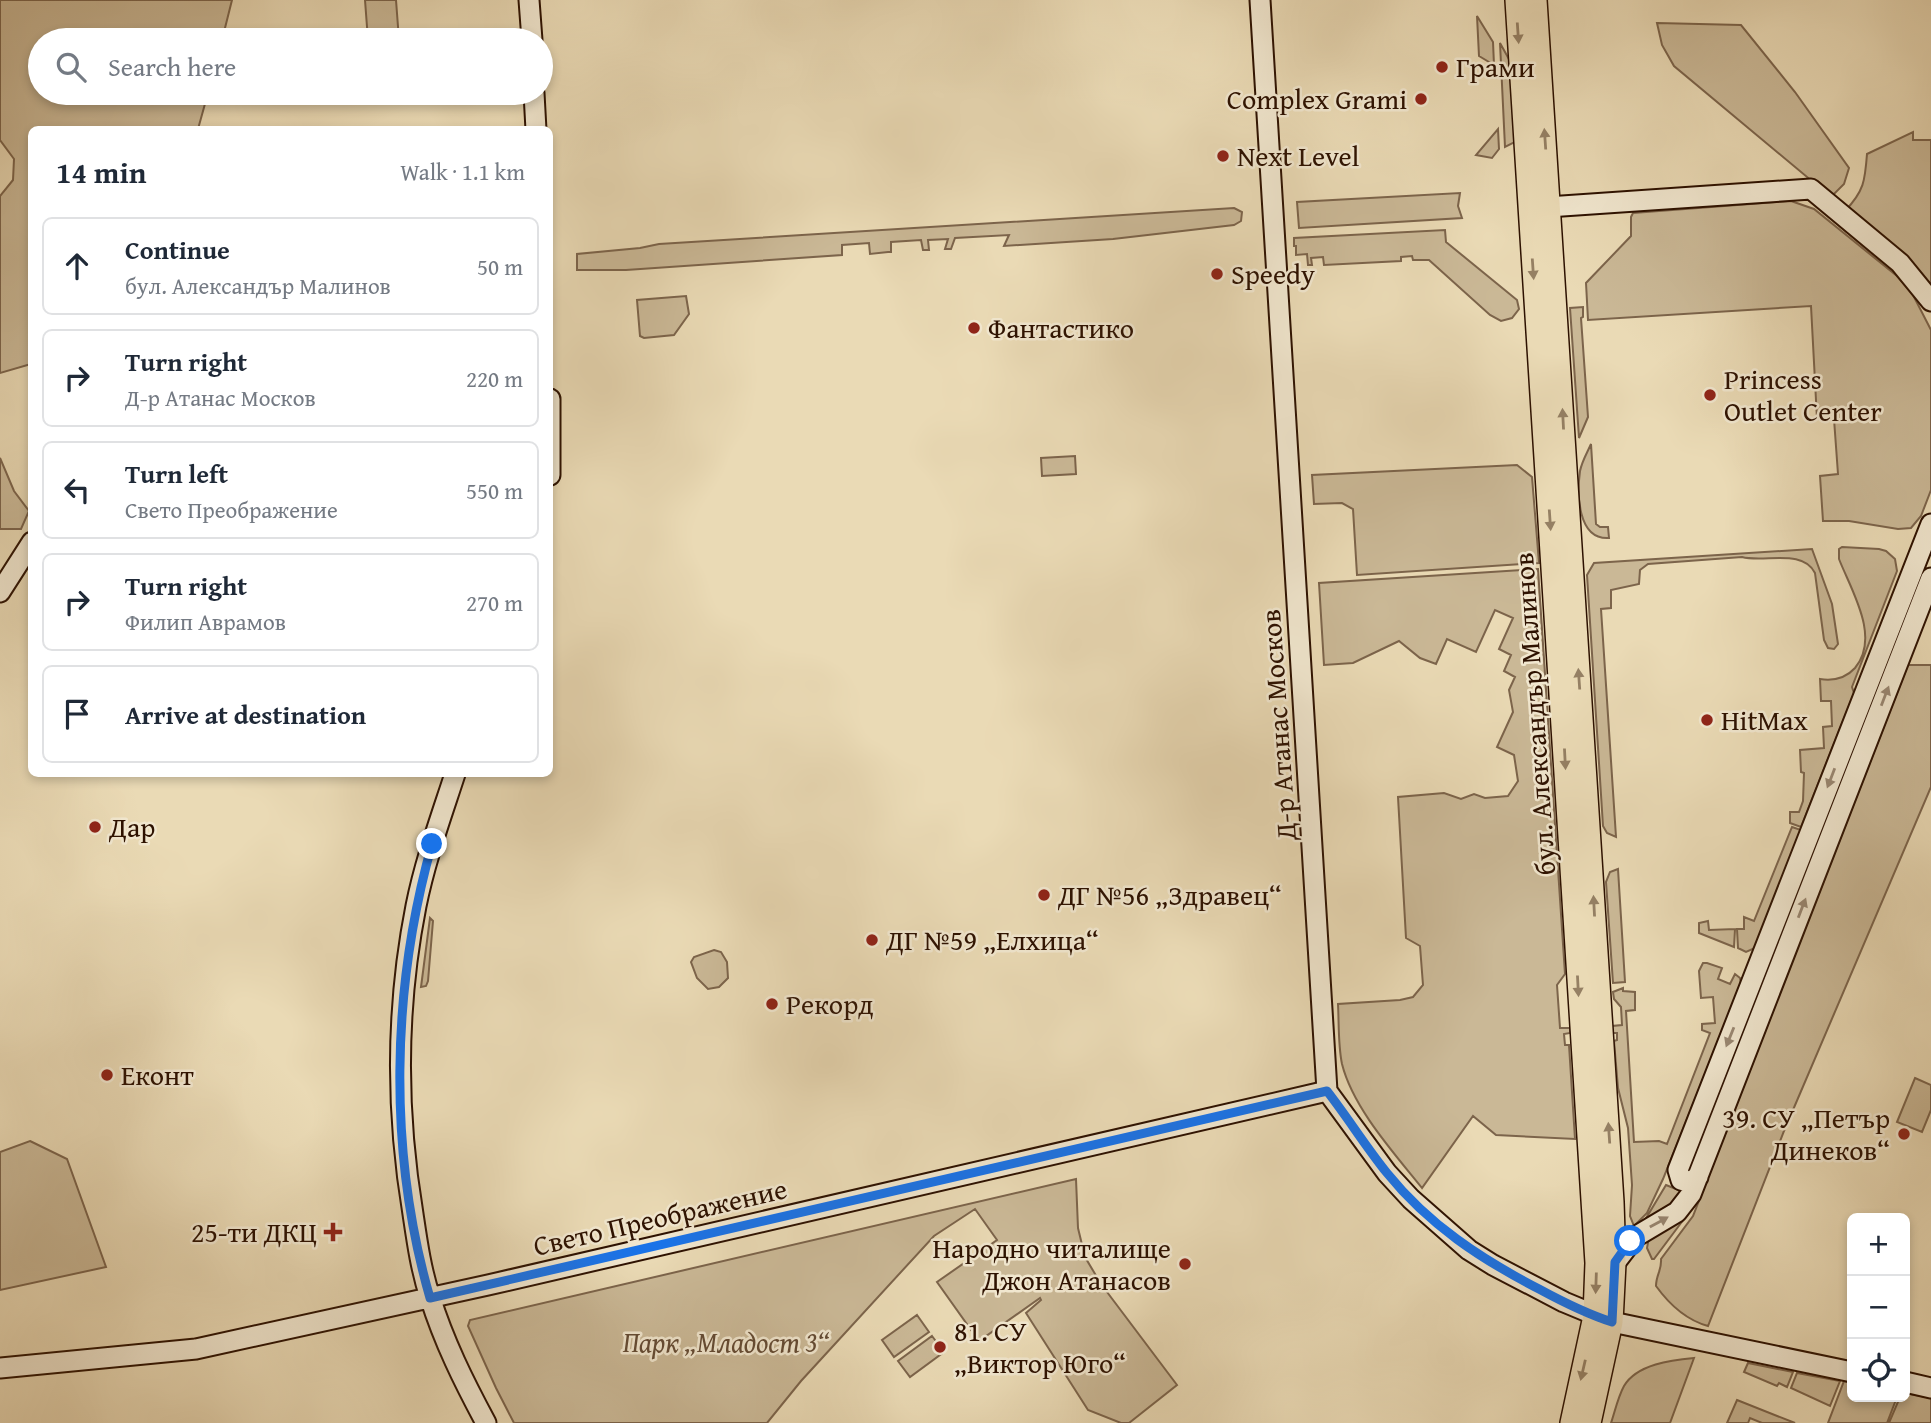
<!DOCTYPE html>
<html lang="en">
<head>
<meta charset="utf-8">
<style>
	:root { --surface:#fff; --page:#f6f6f7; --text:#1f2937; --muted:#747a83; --line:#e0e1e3 }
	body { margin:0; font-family:"Gentium Book Plus",serif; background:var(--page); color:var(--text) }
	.controls { position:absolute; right:21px; bottom:21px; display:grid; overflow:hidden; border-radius:10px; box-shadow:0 4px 10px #0003 }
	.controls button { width:63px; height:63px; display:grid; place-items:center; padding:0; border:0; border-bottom:2px solid var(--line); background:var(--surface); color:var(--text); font:35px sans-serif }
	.stop { position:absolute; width:21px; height:21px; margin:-16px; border:5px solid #1a73e8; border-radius:50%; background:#fff }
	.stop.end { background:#1a73e8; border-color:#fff; box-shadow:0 2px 7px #0008 }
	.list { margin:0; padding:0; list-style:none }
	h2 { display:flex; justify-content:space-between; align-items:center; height:91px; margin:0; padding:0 28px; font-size:30px }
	h2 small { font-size:23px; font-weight:400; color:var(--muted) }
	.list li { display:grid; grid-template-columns:46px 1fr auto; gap:21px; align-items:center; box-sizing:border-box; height:98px; margin:0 14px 14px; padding:0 14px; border:2px solid var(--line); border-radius:10px }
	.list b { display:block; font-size:26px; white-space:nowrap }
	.list p { margin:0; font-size:23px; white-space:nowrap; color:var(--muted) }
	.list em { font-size:23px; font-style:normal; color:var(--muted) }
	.icon { flex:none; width:38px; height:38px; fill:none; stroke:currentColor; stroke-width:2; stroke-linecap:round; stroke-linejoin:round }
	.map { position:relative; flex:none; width:1931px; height:1423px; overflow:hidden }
	.search { position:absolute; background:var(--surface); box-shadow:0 4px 10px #0003; left:28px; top:28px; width:525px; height:77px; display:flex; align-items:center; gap:18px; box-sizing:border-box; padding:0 24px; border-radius:38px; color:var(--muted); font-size:26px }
	.panel { position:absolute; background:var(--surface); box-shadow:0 4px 10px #0003; left:28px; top:126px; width:525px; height:651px; border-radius:10px }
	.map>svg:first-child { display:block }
</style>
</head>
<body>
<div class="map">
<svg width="1931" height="1423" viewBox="0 0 1931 1423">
	<rect width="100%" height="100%" fill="#eadab5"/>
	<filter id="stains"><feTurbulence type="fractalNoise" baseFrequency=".00286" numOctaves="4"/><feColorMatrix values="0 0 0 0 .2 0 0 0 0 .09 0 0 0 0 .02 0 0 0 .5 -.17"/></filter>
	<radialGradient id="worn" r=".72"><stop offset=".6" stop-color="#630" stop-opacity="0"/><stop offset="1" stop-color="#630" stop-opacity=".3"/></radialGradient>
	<path fill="#cab896" stroke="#7c644b" stroke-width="2" d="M0,0H232L222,40H40V93H208L198,129L32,130L31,364L0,373V196L13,180L14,159L0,140Z
		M365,0H396L399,40H368Z
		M1477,16L1493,42L1494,65L1479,56Z
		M1657,23L1741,25L1795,92L1849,168L1844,184L1831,197L1674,66L1662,45Z
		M1500,43L1510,61L1515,142L1505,147Z
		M1498,129L1499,149L1492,158L1476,155Z
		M1913,132V140H1931V285L1914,265L1845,211C1864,191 1865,181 1867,154Z
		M1460,193L1458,206L1462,218L1299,228L1297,202Z
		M1791,201L1814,209L1897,276L1912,293L1931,330V490L1921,516L1911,528L1898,529L1849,521H1823L1820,476L1838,474L1834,419H1817L1811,306L1588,320L1586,283L1631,236V217L1633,213Z
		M1234,208L1242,212L1241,221L1234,225L1113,239L1004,246L1009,235L955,238L951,249H945L948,239L928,240L929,250H923L921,240L891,242V252H888L870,254L869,243L842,245V255L626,270H577V254L640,248L659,244Z
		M1445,230L1446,242L1517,300L1519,309L1512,318L1501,321L1490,315L1429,260H1413L1412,256L1401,257V261L1324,265L1323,257L1311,258L1312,265H1308L1307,254L1296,255V246H1294V238Z
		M686,296L689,314L674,335L644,338L640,336L637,300Z
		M1583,307V317L1581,318L1588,417L1579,438L1570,308Z
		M1591,444L1596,524L1600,527H1608L1609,538C1577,540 1577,493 1580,471C1582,461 1587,453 1591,444Z
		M1075,456L1076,474L1042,476L1041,458Z
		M0,458L14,491L29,511L21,529H0Z
		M1517,465L1532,477L1539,563L1357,575L1353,509L1342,503L1314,504L1312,475Z
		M1842,547L1879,549L1886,551L1895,559L1897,571L1852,687L1854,693L1801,827L1790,823V812H1799L1803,801L1804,773L1801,772L1800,750L1824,748L1823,727L1832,726L1831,701H1821L1820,679C1833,681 1845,679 1855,668C1881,637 1851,590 1839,559V549Z
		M1812,549L1832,604L1838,644L1834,649L1828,648L1824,640L1815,573C1803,548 1764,563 1742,557L1648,564L1640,570L1639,584L1611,590V608L1601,609L1616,837L1607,833L1603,826L1587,575L1594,563Z
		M1538,569L1565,974L1557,985L1560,1028H1570V1033L1564,1034L1565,1045H1569L1575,1139L1496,1135L1473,1116L1422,1188C1394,1153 1353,1108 1342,1064C1338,1045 1339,1023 1338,1004L1400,1000L1413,997L1423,985L1420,946L1406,938L1398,797L1444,793L1461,799L1474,794L1485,798L1508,796L1518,781L1514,755L1497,747L1513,712L1509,690L1515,677L1504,671L1511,655L1499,649L1513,618L1495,610L1476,652L1447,639L1436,664L1420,658L1399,641L1353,663L1324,665L1319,583Z
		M1908,665H1931V787L1784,1131L1708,1326C1686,1320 1669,1304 1656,1286C1656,1275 1662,1270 1661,1259L1693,1216Z
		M1792,827L1801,830L1755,948L1746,952L1738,948L1737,929H1744V917L1754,921Z
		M1618,869L1625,982L1613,983L1606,882L1610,872Z
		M430,918L433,921L428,981L426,986L421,987Z
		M1708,921L1709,930L1735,929L1734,947L1699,933V923Z
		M714,950L721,952L727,962L728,978L719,987L708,989L697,978L691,962L694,957Z
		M1703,963H1707L1722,968L1718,979L1730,984L1735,974L1740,978L1741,984L1663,1179L1647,1213L1634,1226L1630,1216L1632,1185L1628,1128L1618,1088L1614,1041L1617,1040V1033H1612V1026L1622,1025L1621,1007L1614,999L1613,992L1623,988V991L1635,992V1010L1626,1011L1634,1142L1659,1141L1667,1144L1710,1033L1702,1030V1024L1715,1023L1713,997L1701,998L1699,971Z
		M1915,1078L1931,1085V1110L1922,1132L1897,1122Z
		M30,1141L67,1159L106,1267L0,1290V1152Z
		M1076,1179L1078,1228L1085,1257L1101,1284L1177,1385L1129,1423H1121L1088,1410L1026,1313L1041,1300L1040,1298L979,1341L937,1282L997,1240L975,1209L934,1236L801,1381L767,1423H514L496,1388L468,1326L470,1320Z
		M1666,1185L1681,1191L1669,1207L1645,1220Z
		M1687,1215L1654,1259H1652L1647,1248L1649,1237Z
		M917,1315L929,1332L894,1357L882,1340Z
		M932,1336L944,1352L910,1377L898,1361Z
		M1694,1358L1670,1423H1611C1615,1411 1618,1397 1624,1386C1637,1364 1672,1360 1694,1358Z
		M1748,1363L1793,1372L1787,1387L1779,1383L1777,1386L1744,1372Z
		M1797,1373L1840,1381L1830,1406L1791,1388Z
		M1844,1381L1852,1383V1397H1897L1887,1423H1828Z
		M1905,1393L1931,1398V1423H1889L1900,1397H1905Z
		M1737,1400L1795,1423H1762L1750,1418L1748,1423H1727Z"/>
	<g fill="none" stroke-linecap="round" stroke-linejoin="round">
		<g stroke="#2d1100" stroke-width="23">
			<path id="secondary" d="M529,0L532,40
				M1260,0L1327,1091L1387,1173L1411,1199L1469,1250L1493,1265L1564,1302L1612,1322L1852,1372
				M534,93L536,130
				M1533,208L1811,189L1900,263L1931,301
				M550,399V475
				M0,592L32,542
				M455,774C441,817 425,861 416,906C396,1007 396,1112 413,1214C417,1241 421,1270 430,1297C444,1342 464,1382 486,1423
				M1698,1177L1688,1182L1681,1180L1678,1170L1931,524
				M1615,1263L1635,1237L1677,1212L1691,1194L1931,578
				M0,1368L196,1349L488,1285L1327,1091
				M1905,1382L1931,1388"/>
		</g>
		<g stroke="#2d1100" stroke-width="24">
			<path id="primary" d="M1516,0L1596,1263L1594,1316L1571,1423
				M1536,0L1613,1202L1615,1263L1612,1322L1590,1423"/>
		</g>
		<use href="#secondary" stroke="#f1e7cf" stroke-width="19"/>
		<use href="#primary" stroke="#eadab5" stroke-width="21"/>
	</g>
	<defs><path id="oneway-solid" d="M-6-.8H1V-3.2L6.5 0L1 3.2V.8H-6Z" transform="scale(1.75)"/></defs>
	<g fill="#958064">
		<use href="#oneway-solid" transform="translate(1518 33) rotate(86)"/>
		<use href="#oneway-solid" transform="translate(1545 139) rotate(-94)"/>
		<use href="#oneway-solid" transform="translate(1533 269) rotate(86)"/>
		<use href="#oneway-solid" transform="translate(1563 419) rotate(-93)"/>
		<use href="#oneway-solid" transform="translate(1550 520) rotate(86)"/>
		<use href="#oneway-solid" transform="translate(1579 679) rotate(-94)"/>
		<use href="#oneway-solid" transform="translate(1565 759) rotate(87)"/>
		<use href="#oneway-solid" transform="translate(1594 906) rotate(-93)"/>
		<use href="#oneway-solid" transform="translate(1578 986) rotate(87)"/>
		<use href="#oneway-solid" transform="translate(1609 1133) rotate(-94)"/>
		<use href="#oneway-solid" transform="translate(1596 1283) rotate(92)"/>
		<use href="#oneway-solid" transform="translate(1583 1370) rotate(103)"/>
	</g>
	<g fill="#998772">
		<use href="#oneway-solid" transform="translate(1885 696) rotate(-69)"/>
		<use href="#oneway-solid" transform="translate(1831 778) rotate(111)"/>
		<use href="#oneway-solid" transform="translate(1802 908) rotate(-69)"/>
		<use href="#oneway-solid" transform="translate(1730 1037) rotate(112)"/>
		<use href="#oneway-solid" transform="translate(1659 1222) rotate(-29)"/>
	</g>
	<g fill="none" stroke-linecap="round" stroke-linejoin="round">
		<path stroke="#1a73e8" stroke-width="9" d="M432,844C391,990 388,1152 430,1298L1327,1091C1348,1118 1366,1147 1387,1173C1429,1225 1481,1259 1539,1289C1563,1302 1587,1314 1612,1322L1615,1262L1630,1241"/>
	</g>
	<g fill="#8f2418" stroke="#f1e7cf" stroke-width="2.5">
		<circle cx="1442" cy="67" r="7"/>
		<circle cx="1421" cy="99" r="7"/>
		<circle cx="1223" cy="156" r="7"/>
		<circle cx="1217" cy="274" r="7"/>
		<circle cx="974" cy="328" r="7"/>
		<circle cx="1710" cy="395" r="7"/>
		<circle cx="1707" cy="720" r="7"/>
		<circle cx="95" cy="827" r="7"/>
		<circle cx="1044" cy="895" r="7"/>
		<circle cx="872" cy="940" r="7"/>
		<circle cx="772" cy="1004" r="7"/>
		<circle cx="107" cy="1075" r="7"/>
		<circle cx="1904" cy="1134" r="7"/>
		<path d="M329.5 1221.5h7v7h7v7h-7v7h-7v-7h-7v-7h7z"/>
		<circle cx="1185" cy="1264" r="7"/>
		<circle cx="940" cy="1347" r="7"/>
	</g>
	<g text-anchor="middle" stroke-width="5" stroke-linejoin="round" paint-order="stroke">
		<g font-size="28" fill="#2d1100" stroke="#f1e7cf" text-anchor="start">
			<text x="1456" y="77">Грами</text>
			<text x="1407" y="109" text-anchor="end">Complex Grami</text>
			<text x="1237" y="166">Next Level</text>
			<text x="1231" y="284">Speedy</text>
			<text x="988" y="338">Фантастико</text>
			<text x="1724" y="389">Princess<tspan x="1724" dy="32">Outlet Center</tspan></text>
			<text x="1721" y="730">HitMax</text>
			<text x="109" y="837">Дар</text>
			<text x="1058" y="905">ДГ №56 „Здравец“</text>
			<text x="886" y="950">ДГ №59 „Елхица“</text>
			<text x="786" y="1014">Рекорд</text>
			<text x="121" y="1085">Еконт</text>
			<text x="1890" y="1128" text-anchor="end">39. СУ „Петър<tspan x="1890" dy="32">Динеков“</tspan></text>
			<text x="317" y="1242" text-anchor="end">25-ти ДКЦ</text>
			<text x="1171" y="1258" text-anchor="end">Народно читалище<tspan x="1171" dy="32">Джон Атанасов</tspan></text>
			<text x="954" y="1341">81. СУ<tspan x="954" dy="32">„Виктор Юго“</tspan></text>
		</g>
		<g font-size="28" fill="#2d1100" stroke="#f1e7cf">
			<text transform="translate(1534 714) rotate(-94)" y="10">бул. Александър Малинов</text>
			<text transform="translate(1278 725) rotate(-94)" y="10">Д-р Атанас Москов</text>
			<text transform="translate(660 1217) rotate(-13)" y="10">Свето Преображение</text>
		</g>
		<g font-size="28" font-style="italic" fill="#644b34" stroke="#f1e7cf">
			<text x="726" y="1352">Парк „Младост 3“</text>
		</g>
	</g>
	<rect width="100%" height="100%" filter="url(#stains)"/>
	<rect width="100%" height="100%" fill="url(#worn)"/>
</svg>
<div class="controls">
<button>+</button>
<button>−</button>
<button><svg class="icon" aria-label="locate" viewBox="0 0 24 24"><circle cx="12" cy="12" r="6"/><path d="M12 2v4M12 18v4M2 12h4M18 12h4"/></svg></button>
</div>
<div class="stop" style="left:1630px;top:1241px"></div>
<div class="stop end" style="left:432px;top:844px"></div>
<div class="search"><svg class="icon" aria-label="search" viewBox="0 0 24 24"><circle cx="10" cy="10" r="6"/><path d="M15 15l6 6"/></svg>Search here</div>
<section class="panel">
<h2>14 min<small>Walk · 1.1 km</small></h2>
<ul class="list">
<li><svg class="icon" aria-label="ahead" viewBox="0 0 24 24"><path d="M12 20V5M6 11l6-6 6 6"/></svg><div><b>Continue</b><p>бул. Александър Малинов</p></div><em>50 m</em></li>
<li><svg class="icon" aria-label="right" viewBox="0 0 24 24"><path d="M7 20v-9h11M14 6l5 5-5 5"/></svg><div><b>Turn right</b><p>Д-р Атанас Москов</p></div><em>220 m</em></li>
<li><svg class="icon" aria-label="left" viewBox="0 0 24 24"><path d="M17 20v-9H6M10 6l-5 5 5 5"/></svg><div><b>Turn left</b><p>Свето Преображение</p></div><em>550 m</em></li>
<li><svg class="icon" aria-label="right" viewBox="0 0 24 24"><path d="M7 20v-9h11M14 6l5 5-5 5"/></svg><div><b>Turn right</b><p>Филип Аврамов</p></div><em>270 m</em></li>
<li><svg class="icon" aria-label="arrive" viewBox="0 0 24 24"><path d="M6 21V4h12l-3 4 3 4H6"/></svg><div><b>Arrive at destination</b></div></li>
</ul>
</section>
</div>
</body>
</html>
